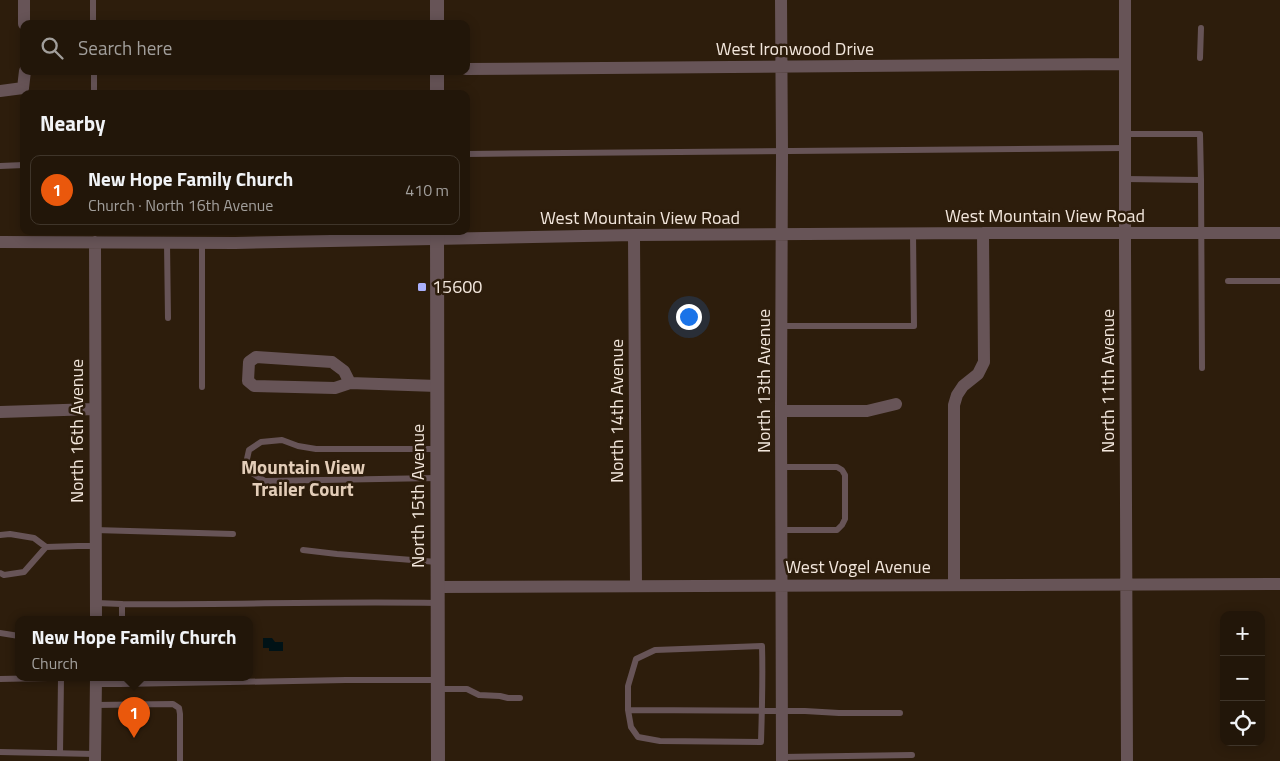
<!DOCTYPE html>
<html lang="en">
<head>
<meta charset="utf-8">
<style>
	:root { --surface:#221609; --page:#2a1f12; --text:#f1f3f6; --muted:#a29f9c; --line:#3f352a; --accent:#ea580c }
	body { margin:0; font-family:"Titillium Web",sans-serif; background:var(--page); color:var(--text) }
	.controls { position:absolute; right:15px; bottom:15px; display:grid; overflow:hidden; border-radius:10px; box-shadow:0 2px 12px #0003 }
	.controls button { width:45px; height:45px; display:grid; place-items:center; padding:0; border:0; border-bottom:1px solid var(--line); background:var(--surface); color:var(--text); font:25px sans-serif }
	.you { position:absolute; left:688px; top:316px; width:18px; height:18px; margin:-12px; border:4px solid #fff; border-radius:50%; background:#1a73e8; box-shadow:0 0 0 8px #1a73e833 }
	.badge { display:grid; place-items:center; width:32px; height:32px; border-radius:50%; background:var(--accent); color:#fff; font-size:16px; font-weight:700 }
	.pin { position:absolute; translate:-50% -41px; filter:drop-shadow(0 1px 2px #0008) }
	.pin::after { content:''; position:absolute; top:26px; width:18px; height:15px; background:inherit; clip-path:polygon(0 0,100% 0,50% 100%) }
	.popup { position:absolute; left:15px; top:616px; width:238px; height:65px; box-sizing:border-box; display:grid; place-content:center; border-radius:10px; background:var(--surface); filter:drop-shadow(0 1px 4px #0005); font-size:16px; white-space:nowrap; color:var(--muted) }
	.popup b { font-size:19px; color:var(--text) }
	.popup::after { content:''; position:absolute; left:50%; top:100%; margin-left:-10px; border:10px solid transparent; border-top-color:var(--surface) }
	.list { margin:0; padding:0; list-style:none }
	h2 { display:flex; justify-content:space-between; align-items:center; height:65px; margin:0; padding:0 20px; font-size:21px }
	h2 small { font-size:16px; font-weight:400; color:var(--muted) }
	.list li { display:grid; grid-template-columns:32px 1fr auto; gap:15px; align-items:center; box-sizing:border-box; height:70px; margin:0 10px 10px; padding:0 10px; border:1px solid var(--line); border-radius:10px }
	.list b { display:block; font-size:19px; white-space:nowrap }
	.list p { margin:0; font-size:16px; white-space:nowrap; color:var(--muted) }
	.list em { font-size:16px; font-style:normal; color:var(--muted) }
	.icon { flex:none; width:28px; height:28px; fill:none; stroke:currentColor; stroke-width:2; stroke-linecap:round; stroke-linejoin:round }
	.map { position:relative; flex:none; width:1280px; height:761px; overflow:hidden }
	.search { position:absolute; background:var(--surface); box-shadow:0 2px 12px #0003; left:20px; top:20px; width:450px; height:55px; display:flex; align-items:center; gap:12px; box-sizing:border-box; padding:0 18px; border-radius:10px; color:var(--muted); font-size:19px }
	.panel { position:absolute; background:var(--surface); box-shadow:0 2px 12px #0003; left:20px; top:90px; width:450px; height:145px; border-radius:10px }
	.map>svg:first-child { display:block }
</style>
</head>
<body>
<div class="map">
<svg width="1280" height="761" viewBox="0 0 1280 761">
	<rect width="100%" height="100%" fill="#2d1d0c"/>
	<path fill="#001216" d="M263,638H272L275,642H283V651H269V648H263Z"/>
	<g fill="none" stroke-linecap="round" stroke-linejoin="round">
		<path stroke="#675457" stroke-width="6" d="M93,0V24
			M1200,58L1201,28
			M94,71V94
			M466,154L1125,148
			M0,166L24,165
			M1125,179L1201,180L1200,134H1125
			M1201,180L1202,368
			M167,243L168,318
			M1228,281H1280
			M781,326H914L913,233
			M202,387V243
			M437,449H316L298,446L282,440L261,442L249,450L247,459L250,472L265,481L437,478
			M781,467H837L842,470L845,475V519L842,525L837,530H782
			M95,530L233,534
			M0,535L10,534L34,538L46,547L78,546H95
			M303,550L337,554L437,562
			M0,573L4,575L24,572L46,547
			M96,603L122,604
			M122,619V604C227,605 332,601 437,603
			M0,633L19,636
			M120,677V684L346,680H438
			M0,679L96,677
			M96,684H120
			M438,689H467L479,695L500,696L508,698H520
			M95,705L173,704L179,708L180,714V761
			M628,710L631,727L638,737L660,741L761,742C762,710 763,678 762,646L655,650L636,659L628,686V710L805,711L839,713H900
			M0,752L95,754
			M60,753L61,678
			M782,757L912,755"/>
		<path stroke="#675457" stroke-width="12" d="M24,0V24
			M781,0L782,152L781,411L782,761
			M1125,0V248L1127,761
			M466,69L1125,64
			M0,91L23,88L25,71
			M634,235L636,586
			M0,242L235,243L634,235L983,233H1280
			M95,242L96,619
			M350,383L335,388L254,386L248,381L249,362L256,357L332,362L344,371L350,383L437,386
			M781,411H867L896,404
			M0,412L95,409
			M954,585V405L957,395L963,386L978,374L984,362L983,233
			M437,587L1280,584
			M95,761L96,677"/>
		<path stroke="#675457" stroke-width="14" d="M437,0V24
			M437,71V94
			M437,231L438,761"/>
	</g>
	<rect fill="#a9b0fc" stroke="#2d1d0c" stroke-width="2" x="417" y="282" width="10" height="10" rx="2.5"/>
	<g text-anchor="middle" stroke-width="5" stroke-linejoin="round" paint-order="stroke">
		<g font-size="18" fill="#f2e6dc" stroke="#2d1d0c">
			<text x="795" y="55">West Ironwood Drive</text>
			<text x="1045" y="222">West Mountain View Road</text>
			<text x="640" y="224">West Mountain View Road</text>
			<text transform="translate(764 381) rotate(-90)" y="6">North 13th Avenue</text>
			<text transform="translate(1108 381) rotate(-90)" y="6">North 11th Avenue</text>
			<text transform="translate(617 411) rotate(-90)" y="6">North 14th Avenue</text>
			<text transform="translate(77 431) rotate(-90)" y="6">North 16th Avenue</text>
			<text transform="translate(418 496) rotate(-90)" y="6">North 15th Avenue</text>
			<text x="858" y="573">West Vogel Avenue</text>
		</g>
		<g font-size="18" fill="#f2e6dc" stroke="#2d1d0c" text-anchor="start">
			<text x="432" y="293">15600</text>
		</g>
		<g font-size="19" font-weight="bold" fill="#e3cdb8" stroke="#2d1d0c">
			<text x="303" y="474">Mountain View<tspan x="303" dy="22">Trailer Court</tspan></text>
		</g>
	</g>
</svg>
<div class="controls">
<button>+</button>
<button>−</button>
<button><svg class="icon" aria-label="locate" viewBox="0 0 24 24"><circle cx="12" cy="12" r="6"/><path d="M12 2v4M12 18v4M2 12h4M18 12h4"/></svg></button>
</div>
<div class="you"></div>
<div class="pin badge" style="left:134px;top:738px">1</div>
<div class="popup"><b>New Hope Family Church</b>Church</div>
<div class="search"><svg class="icon" aria-label="search" viewBox="0 0 24 24"><circle cx="10" cy="10" r="6"/><path d="M15 15l6 6"/></svg>Search here</div>
<section class="panel">
<h2>Nearby<small></small></h2>
<ul class="list">
<li><span class="badge">1</span><div><b>New Hope Family Church</b><p>Church · North 16th Avenue</p></div><em>410 m</em></li>
</ul>
</section>
</div>
</body>
</html>
